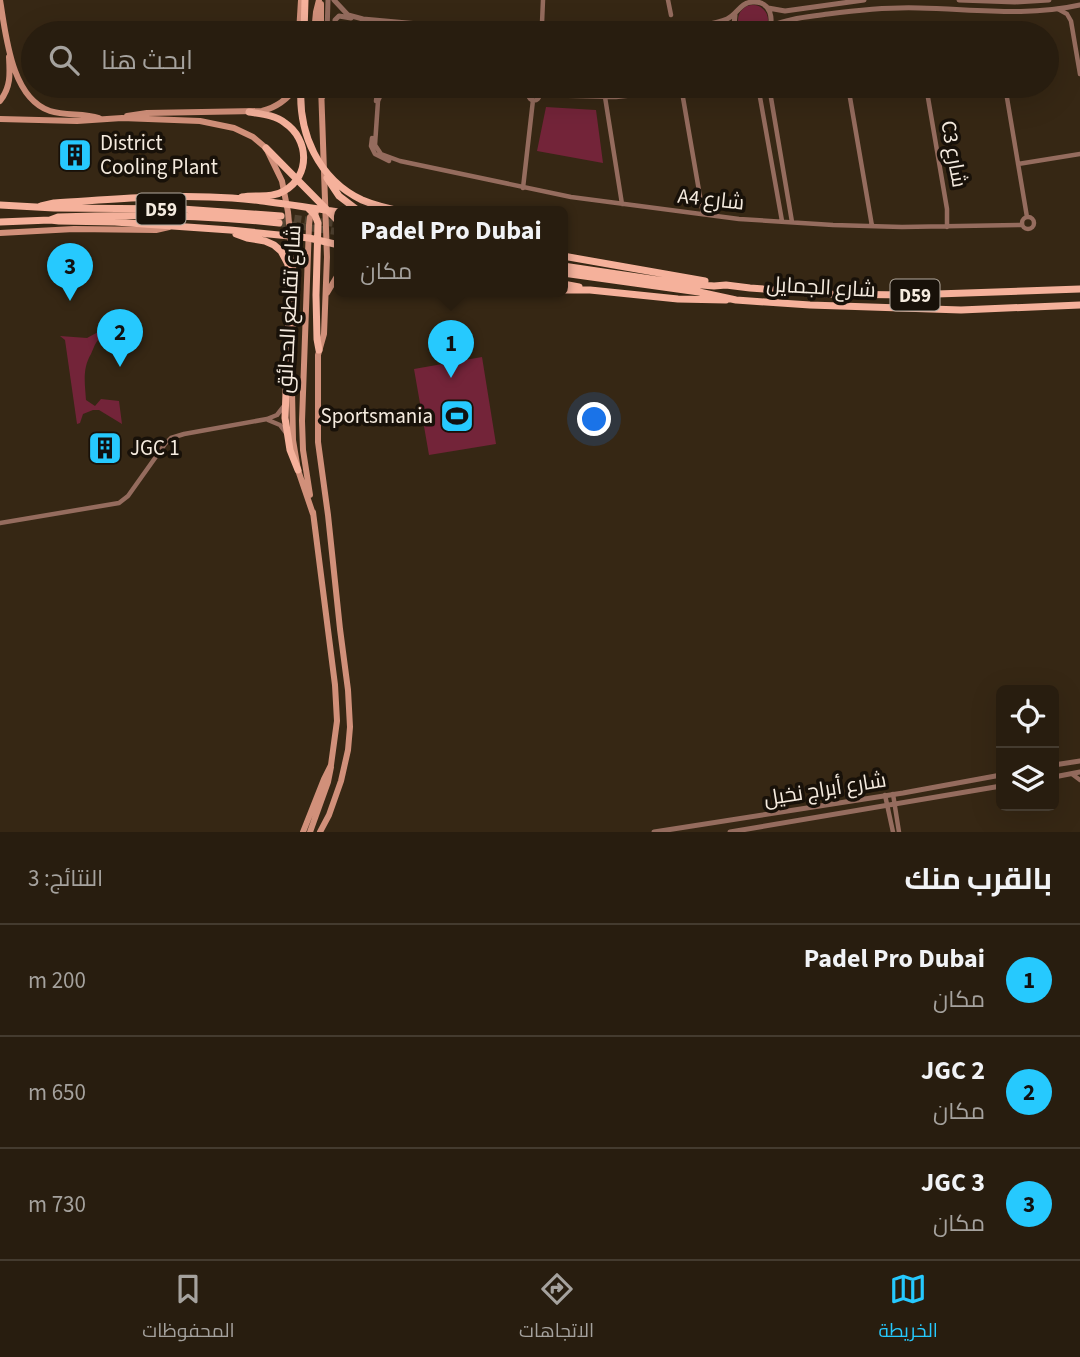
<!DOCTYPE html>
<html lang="ar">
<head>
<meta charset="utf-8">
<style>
	:root { --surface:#281d0f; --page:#342a1d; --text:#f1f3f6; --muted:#a5a29e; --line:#443b2f; --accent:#26c9fe }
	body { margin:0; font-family:"Source Sans 3",Cairo,sans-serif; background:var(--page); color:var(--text); direction:rtl }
	.controls { position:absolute; right:21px; bottom:21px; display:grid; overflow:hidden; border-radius:10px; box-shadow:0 7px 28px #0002 }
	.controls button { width:63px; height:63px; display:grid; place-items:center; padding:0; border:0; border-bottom:2px solid var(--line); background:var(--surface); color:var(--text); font:35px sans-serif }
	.you { position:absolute; left:595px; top:420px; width:24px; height:24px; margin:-18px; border:5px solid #fff; border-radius:50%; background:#1a73e8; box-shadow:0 0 0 10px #1a73e833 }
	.badge { display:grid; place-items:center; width:46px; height:46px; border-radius:50%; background:var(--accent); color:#111; font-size:23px; font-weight:700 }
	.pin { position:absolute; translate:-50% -58px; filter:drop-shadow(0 2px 4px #0008) }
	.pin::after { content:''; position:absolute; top:37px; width:24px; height:21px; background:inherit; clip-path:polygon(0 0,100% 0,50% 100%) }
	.popup { position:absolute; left:334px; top:206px; width:234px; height:91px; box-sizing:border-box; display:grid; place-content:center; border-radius:10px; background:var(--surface); filter:drop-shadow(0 2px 5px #0005); font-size:23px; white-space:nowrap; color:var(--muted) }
	.popup b { font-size:26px; color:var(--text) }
	.popup::after { content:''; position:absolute; left:50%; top:100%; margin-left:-14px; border:14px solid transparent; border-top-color:var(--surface) }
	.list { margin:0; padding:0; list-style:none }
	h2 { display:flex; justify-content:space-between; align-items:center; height:91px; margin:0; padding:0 28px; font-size:30px }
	h2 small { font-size:23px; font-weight:400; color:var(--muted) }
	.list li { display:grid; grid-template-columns:46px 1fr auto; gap:21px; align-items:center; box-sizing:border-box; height:112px; padding:0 28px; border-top:2px solid var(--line) }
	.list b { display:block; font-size:26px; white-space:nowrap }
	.list p { margin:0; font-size:23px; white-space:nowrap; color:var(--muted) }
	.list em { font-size:23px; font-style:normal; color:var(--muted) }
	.icon { flex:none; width:38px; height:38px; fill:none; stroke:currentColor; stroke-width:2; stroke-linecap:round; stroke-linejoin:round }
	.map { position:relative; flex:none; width:1080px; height:832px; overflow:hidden; direction:ltr }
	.search { position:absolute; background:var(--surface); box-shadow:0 7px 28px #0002; left:21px; right:21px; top:21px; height:77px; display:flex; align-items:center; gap:18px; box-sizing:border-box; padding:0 24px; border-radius:38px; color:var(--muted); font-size:26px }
	.sheet { height:427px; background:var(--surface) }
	nav { display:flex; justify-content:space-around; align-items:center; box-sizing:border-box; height:98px; border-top:2px solid var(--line); background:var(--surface); font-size:19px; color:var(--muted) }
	nav a { display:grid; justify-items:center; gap:4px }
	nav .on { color:var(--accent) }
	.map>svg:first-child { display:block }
</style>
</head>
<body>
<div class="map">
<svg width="1080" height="832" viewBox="0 0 1080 832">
	<rect width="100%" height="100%" fill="#362714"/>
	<path fill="#732439" d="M738 20a15 15 0 1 1 30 0a15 15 0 1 1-30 0Z
		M546,107L596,110L603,163L537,151Z
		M100,331L104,335C96,340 95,345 91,354C82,369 85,384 86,400L95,406L101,399L119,401L122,424L99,410H93L83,414L80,423L77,424L65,340L60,336L87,338Z
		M482,357L496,444L429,455L414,369Z"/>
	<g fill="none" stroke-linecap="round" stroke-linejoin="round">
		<path stroke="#534432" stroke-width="7" stroke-dasharray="7 3.5" stroke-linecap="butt" d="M284,217L339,224
			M279,223L339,232"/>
		<path stroke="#956c5e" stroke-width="4.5" d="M543,0L542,23L547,33
			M668,0L671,15
			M1058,9L1067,14L1071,21L1080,74
			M995,26L996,33
			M838,29L839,33
			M533,33L541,24
			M390,86L382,92L378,101L375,145L381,154L400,161L571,197L739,219L833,225L902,227L1022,225
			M434,86L529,94
			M681,86L703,214
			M758,86L782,221
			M769,86L792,222
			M848,86L872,226
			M926,86L947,209V227
			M1005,86L1027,217
			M528.5 95a5.5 5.5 0 1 1 11 0a5.5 5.5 0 1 1-11 0Z
			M539,95L616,97L681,90
			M605,97L622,204
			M376,101L377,93L382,86
			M372,138L371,146L375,154L389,161
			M1018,164L1080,154
			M523,188L533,100
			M1022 223a6 6 0 1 1 12 0a6 6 0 1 1-12 0Z
			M268,420L280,425L286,433
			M0,523L119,503L128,496L165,444L171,438L184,434L267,419L277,415L284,406
			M1072,774L1080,780
			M893,794L899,832
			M885,795L893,832"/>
		<path stroke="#956c5e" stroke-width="5" d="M334,0L348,15L363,19L517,33
			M959,0L1015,2L1049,0
			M768,8L785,11L864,0
			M735,15L734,25L739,33
			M351,18L339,16L335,20V26L341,31L356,29L370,30
			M771,26C789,18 809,17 828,14C859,10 889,7 919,8C973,9 1027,17 1080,5
			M367,30L404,33
			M327,33L328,0
			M651,33C672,30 708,27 727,19C737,15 740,2 753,2C771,1 775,20 767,33
			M712,33L726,31L737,33
			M323,97L325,86
			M1054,765L1080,761
			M1054,777L1080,772
			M654,832L903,793L1001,775
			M730,832L1001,786"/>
		<path stroke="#d1907a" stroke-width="6" d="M0,0C6,35 11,98 50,111C66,116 83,113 99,118
			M299,33L301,0
			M314,33L316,12L319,0
			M321,33V4
			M0,101C11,87 10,74 9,57
			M127,116L147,113L262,111C278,107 288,99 297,86
			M0,119L77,121L122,118L200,121L234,128L253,137L266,148L282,181L288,212L294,278L292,391L293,440L298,470L313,514
			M0,233L74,229L156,230L169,227
			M327,293L339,273
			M310,495L303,450L302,421L309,225L310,217L316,212
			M303,832L324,779L331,765L337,721L335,685L313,512
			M310,832L328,782L331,767
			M320,832L329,815L341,781L348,750L350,727L348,690L340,629L328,515L318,442V355L324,334L327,257L321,86"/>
		<path stroke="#f5b19b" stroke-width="7" d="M304,33L305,0
			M301,86C298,133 318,179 362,200C376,206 390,209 405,212
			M266,148L339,222
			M327,178L339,196L360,212
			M242,197C256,194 271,199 284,191C311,176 309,139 285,123C275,115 261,114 249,112
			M0,205L54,208L182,209L281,216
			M41,206L54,203C106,200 158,195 210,197C254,198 296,206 339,212
			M308,208L315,215L318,223L316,295L317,339L319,350
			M50,220L59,221L115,222L230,230L309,238L339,245
			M0,222L50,220L58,217C132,214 205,215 279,223
			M236,234L247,238L265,241L274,245L281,251L288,264L289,317L285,418L290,450L298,470
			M563,256L705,281
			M563,266L678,283L714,286L726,285L750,288L828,294L907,295L1080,289
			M563,273L699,292L736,300L810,305L961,310L1080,305
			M563,284L579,287
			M563,290H590L678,299L726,300"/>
	</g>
	<defs>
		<g id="building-square" transform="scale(1.75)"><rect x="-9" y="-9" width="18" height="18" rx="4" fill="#26c9fe" stroke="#181109"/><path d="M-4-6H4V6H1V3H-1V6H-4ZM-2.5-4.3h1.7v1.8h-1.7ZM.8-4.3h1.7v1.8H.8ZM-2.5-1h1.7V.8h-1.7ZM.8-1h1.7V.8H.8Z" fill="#111"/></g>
		<g id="stadium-square" transform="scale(1.75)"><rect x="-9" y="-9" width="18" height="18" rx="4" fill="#26c9fe" stroke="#181109"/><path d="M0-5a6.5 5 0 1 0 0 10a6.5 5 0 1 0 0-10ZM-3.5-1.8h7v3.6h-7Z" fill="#111"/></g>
	</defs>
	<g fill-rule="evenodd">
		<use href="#building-square" x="75" y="155"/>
		<use href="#stadium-square" x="457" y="416"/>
		<use href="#building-square" x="105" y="448"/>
	</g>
	<g text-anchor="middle" stroke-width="7" stroke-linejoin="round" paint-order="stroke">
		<g fill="#181109" stroke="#b3aa9f" stroke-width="2">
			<rect x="136.5" y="193.5" width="49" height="31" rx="5"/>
			<rect x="890.5" y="279.5" width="49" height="31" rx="5"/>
		</g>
		<g font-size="19" font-weight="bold" fill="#f5ebdf">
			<text x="161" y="216">D59</text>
			<text x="915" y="302">D59</text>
		</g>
		<g font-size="21" fill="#f5ebdf" stroke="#181109" text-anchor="start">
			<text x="100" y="150">District<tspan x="100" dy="24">Cooling Plant</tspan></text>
			<text x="433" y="423" text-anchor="end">Sportsmania</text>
			<text x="130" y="455">JGC 1</text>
		</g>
		<g font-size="21" fill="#f5ebdf" stroke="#181109">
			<text transform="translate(954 154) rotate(80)" y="7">C3 شارع</text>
			<text transform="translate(711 199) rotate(6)" y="7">A4 شارع</text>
			<text transform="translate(821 287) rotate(3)" y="7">شارع الجمايل</text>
			<text transform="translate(289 309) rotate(-87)" y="7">شارع تقاطع الحدائق</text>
			<text transform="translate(825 789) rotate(-9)" y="7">شارع أبراج نخيل</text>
		</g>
	</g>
</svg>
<div class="controls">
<button><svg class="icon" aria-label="locate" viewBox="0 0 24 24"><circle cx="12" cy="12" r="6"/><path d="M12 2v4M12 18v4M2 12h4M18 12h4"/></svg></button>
<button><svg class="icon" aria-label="layers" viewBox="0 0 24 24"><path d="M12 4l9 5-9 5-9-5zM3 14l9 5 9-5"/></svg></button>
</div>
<div class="you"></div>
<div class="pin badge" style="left:451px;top:378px">1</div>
<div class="popup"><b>Padel Pro Dubai</b>مكان</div>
<div class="pin badge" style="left:120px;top:367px">2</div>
<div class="pin badge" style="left:70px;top:301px">3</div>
<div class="search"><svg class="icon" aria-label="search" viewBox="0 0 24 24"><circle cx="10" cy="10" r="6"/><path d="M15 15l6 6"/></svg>ابحث هنا</div>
</div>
<section class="sheet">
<h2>بالقرب منك<small>النتائج: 3</small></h2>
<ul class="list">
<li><span class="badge">1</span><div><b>Padel Pro Dubai</b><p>مكان</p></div><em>200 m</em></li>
<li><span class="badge">2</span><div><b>JGC 2</b><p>مكان</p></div><em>650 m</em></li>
<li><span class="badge">3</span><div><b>JGC 3</b><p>مكان</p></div><em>730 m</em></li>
</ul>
</section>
<nav>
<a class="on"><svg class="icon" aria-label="map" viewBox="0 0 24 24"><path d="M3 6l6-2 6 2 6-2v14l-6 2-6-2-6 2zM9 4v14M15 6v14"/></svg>الخريطة</a>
<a><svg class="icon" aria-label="directions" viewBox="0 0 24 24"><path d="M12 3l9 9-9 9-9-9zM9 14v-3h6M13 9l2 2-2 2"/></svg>الاتجاهات</a>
<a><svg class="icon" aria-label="saved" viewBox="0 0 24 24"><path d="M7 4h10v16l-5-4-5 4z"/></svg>المحفوظات</a>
</nav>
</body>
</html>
